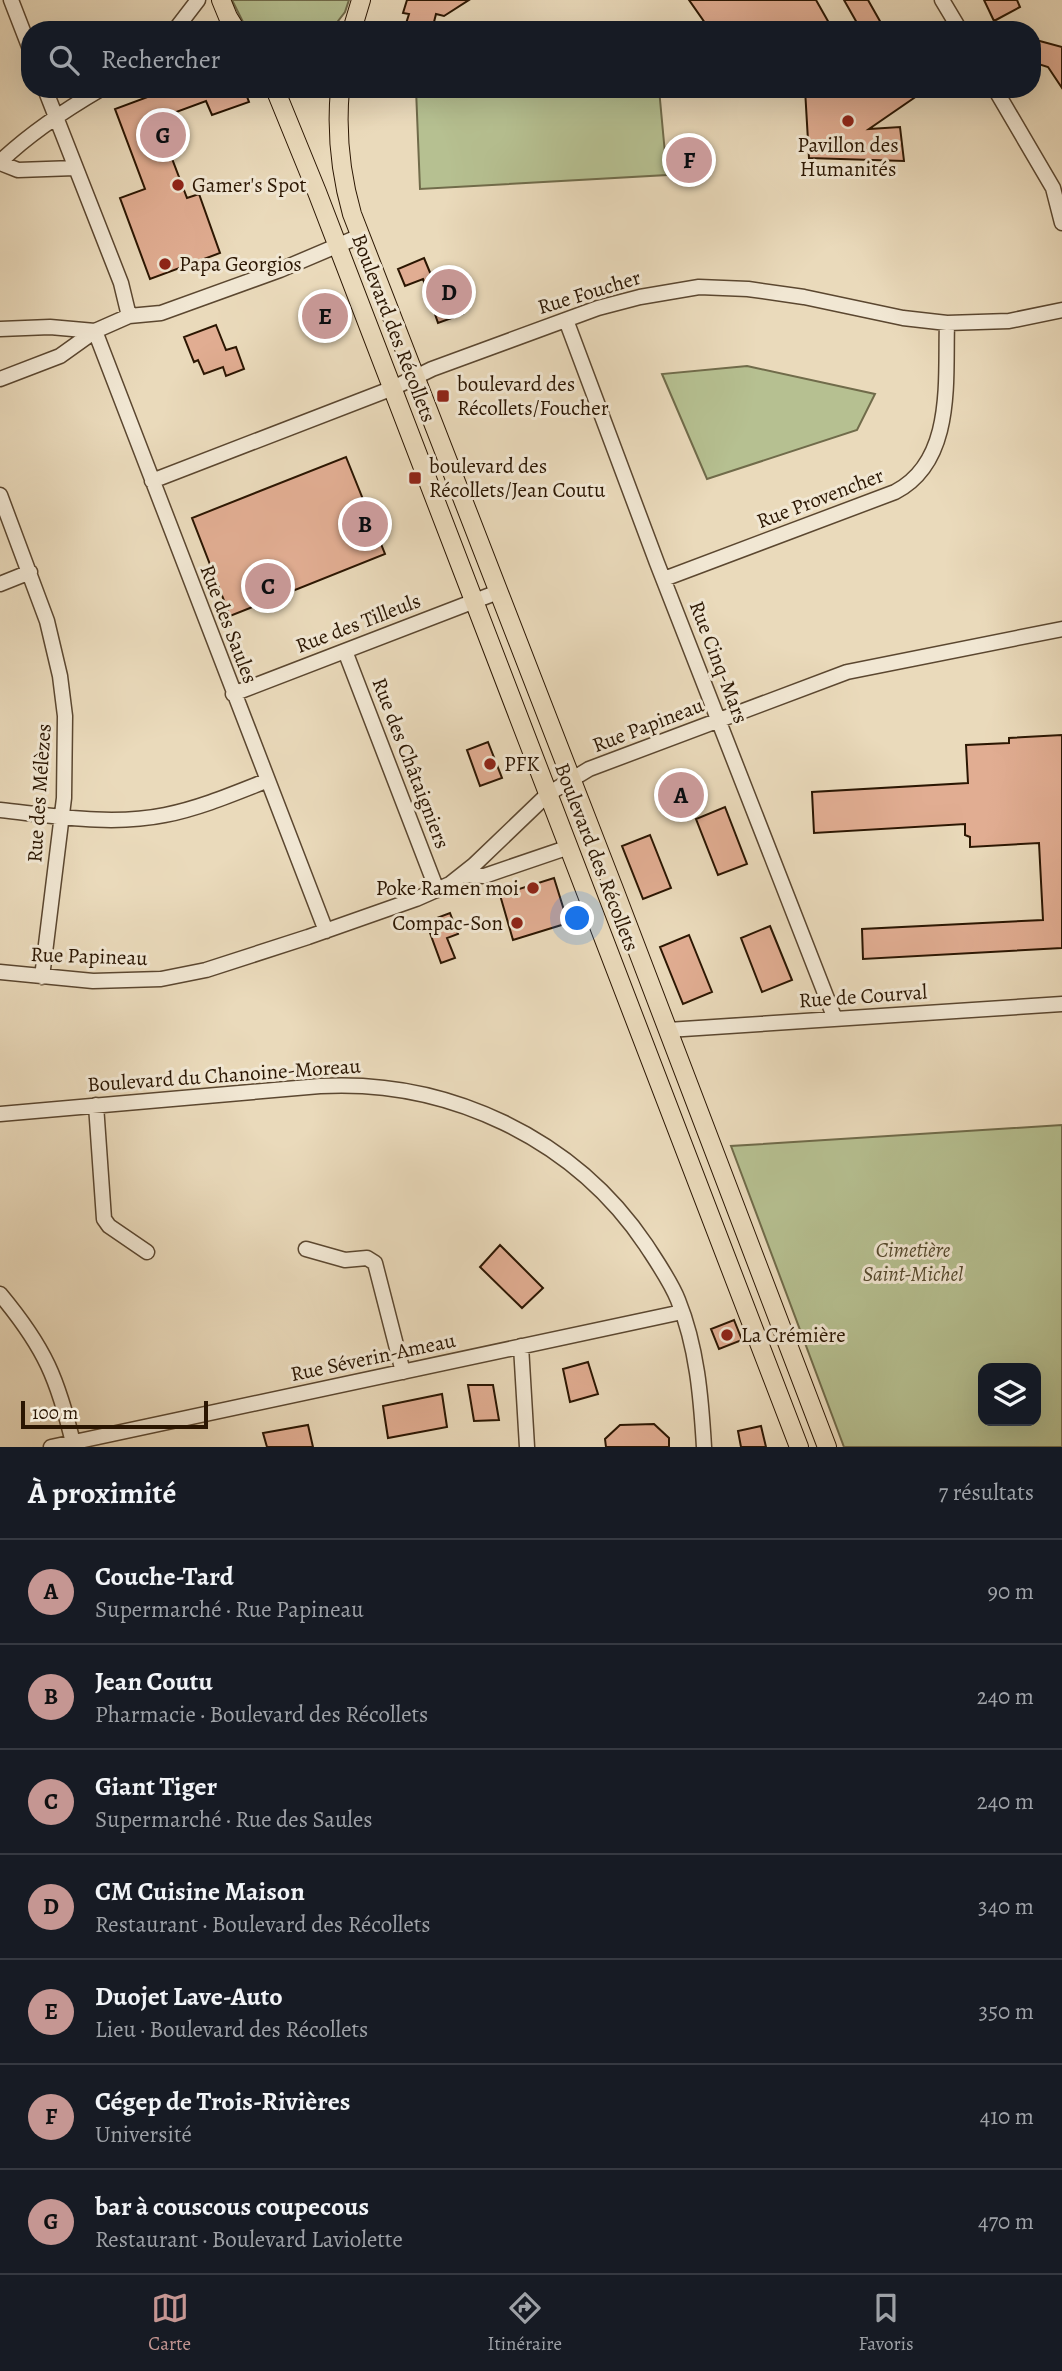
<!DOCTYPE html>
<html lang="fr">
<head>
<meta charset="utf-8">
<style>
	:root { --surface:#171b24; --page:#20242c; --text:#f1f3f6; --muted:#9ea1a6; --line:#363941; --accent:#c59692 }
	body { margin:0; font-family:Alegreya,serif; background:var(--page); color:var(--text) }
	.controls { position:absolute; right:21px; bottom:21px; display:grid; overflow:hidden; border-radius:14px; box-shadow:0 7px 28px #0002 }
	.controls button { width:63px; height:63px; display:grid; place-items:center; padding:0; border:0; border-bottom:2px solid var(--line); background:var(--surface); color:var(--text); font:35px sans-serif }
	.scale { position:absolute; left:21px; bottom:18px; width:187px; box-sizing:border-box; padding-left:7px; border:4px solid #2b1602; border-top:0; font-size:19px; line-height:24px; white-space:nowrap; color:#2b1602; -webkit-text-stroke:5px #f1e7d3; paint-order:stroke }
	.you { position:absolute; left:578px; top:919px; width:24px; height:24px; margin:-18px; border:5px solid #fff; border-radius:50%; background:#1a73e8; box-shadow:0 0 0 10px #1a73e833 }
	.badge { display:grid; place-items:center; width:46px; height:46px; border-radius:50%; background:var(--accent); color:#111; font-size:23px; font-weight:700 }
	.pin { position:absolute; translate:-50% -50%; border:4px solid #fff; box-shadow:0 2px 7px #0006 }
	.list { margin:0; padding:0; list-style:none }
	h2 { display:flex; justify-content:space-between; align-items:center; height:91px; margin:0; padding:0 28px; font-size:30px }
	h2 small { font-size:23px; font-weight:400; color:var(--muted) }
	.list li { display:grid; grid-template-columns:46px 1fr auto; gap:21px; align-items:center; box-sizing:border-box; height:105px; padding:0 28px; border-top:2px solid var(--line) }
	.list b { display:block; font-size:26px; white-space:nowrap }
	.list p { margin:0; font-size:23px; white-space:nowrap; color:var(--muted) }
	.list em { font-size:23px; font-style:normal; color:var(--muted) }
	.icon { flex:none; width:38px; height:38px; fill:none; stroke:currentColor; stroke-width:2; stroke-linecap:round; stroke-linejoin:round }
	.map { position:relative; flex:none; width:1062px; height:1447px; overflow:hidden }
	.search { position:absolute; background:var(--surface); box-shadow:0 7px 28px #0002; left:21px; right:21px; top:21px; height:77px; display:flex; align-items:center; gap:18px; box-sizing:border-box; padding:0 24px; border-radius:28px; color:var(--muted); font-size:26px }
	.sheet { height:826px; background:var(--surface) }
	nav { display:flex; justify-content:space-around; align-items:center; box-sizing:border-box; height:98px; border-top:2px solid var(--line); background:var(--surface); font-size:19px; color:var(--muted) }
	nav a { display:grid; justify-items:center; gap:4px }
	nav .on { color:var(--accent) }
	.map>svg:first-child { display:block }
</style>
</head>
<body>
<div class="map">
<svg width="1062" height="1447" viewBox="0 0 1062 1447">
	<rect width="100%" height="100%" fill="#eadabb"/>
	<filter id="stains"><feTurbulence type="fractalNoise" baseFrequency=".00286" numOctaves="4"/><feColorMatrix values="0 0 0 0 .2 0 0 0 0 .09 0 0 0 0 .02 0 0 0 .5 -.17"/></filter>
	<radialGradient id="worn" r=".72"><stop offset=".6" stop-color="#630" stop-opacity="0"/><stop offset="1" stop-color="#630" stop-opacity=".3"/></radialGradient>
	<path fill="#b6c091" stroke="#706b4a" stroke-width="2" fill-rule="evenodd" d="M232,0H349L345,12L331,30H252L243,22Z
		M416,89H659L667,175L420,189Z
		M747,366L875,394L857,430L707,479L662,374Z
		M1062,1125V1447H844L731,1146ZM983,1368H1036V1421H983Z"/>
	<path fill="#e1ad92" stroke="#2b1602" stroke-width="2" d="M407,0H469L444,16L436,14L432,30H404L409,14L403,13Z
		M689,0H816L833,30H710Z
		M844,0H868L885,30H861Z
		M984,0H1017L1020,7L994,21Z
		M1036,40L1062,47V88L1048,67L1032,62V52Z
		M169,89H244L249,102L212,115L206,101L157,119L187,198L199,194L220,253L150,279L120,198L145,189L115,109Z
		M805,89H927L869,129L900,127L904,161L809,158Z
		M424,258L436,287L452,282L463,314L438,323L423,279L405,286L398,269Z
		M331,300L340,325L320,333L310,307Z
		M216,325L226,350L236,347L244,369L226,376L223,367L204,374L198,360L194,362L184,337Z
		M346,457L385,554L230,616L192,518Z
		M1062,735V948L863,959L862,929L1043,920L1039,843L970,847V837L965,835V824L814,833L812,792L968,783L966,745L1009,743V738Z
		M488,742L502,778L480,786L467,750Z
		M683,771L705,793L679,820L657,798Z
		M725,807L747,864L718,875L696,819Z
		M650,835L671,888L643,899L622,846Z
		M554,878L568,923L513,940L500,895Z
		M450,913L458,934L447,938L455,958L441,963L426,922Z
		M770,926L792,980L762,992L741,938Z
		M689,935L712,992L683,1004L660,947Z
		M500,1245L543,1288L522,1308L480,1267Z
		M734,1320L742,1340L719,1349L711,1329Z
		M588,1362L598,1394L570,1402L563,1369Z
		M468,1385H493L499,1420L474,1421Z
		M442,1394L447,1427L388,1438L383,1406Z
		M654,1424L669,1438V1447H606L605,1439L620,1425Z
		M308,1425L313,1447H267L263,1433Z
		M761,1426L766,1447H741L738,1431Z"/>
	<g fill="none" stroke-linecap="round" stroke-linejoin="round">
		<g stroke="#5b4730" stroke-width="17">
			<path id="minor" d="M11,0L30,49
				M942,0L960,30
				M175,30L198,0
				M45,89L121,283L129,316
				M995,89L1053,188L1062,223
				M0,162C30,133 65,110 101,89
				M0,163L18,170L75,168
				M566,320L657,563L835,1019
				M0,329L50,327L95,331
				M95,331L326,931
				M0,379L60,356L95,331L129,316L161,313L280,270L360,236
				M152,481L393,388L432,369L598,308L640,297L699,287L748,289L804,297L903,318L947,323L1009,321L1062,310
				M0,495L47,621L60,676L65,716L64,798L42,977
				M664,579L895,492C955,461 945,379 947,323
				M0,584L30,572
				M345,651L437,890
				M233,694L498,592
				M0,810C55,816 111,826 165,815C200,808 233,794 266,781
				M462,875L484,876L569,847
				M0,972L93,981L161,979L206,970L308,937L416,899L450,884L474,865L548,794L589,769L847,672L1062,629
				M668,1030L1062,1004
				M96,1105L104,1219L109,1226L147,1252
				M0,1114L320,1086C448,1079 574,1138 646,1245C657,1262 671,1282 678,1300C697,1347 701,1397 704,1447
				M306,1249L345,1260L367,1258L375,1263L403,1372
				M0,1294C45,1348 58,1379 74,1447
				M521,1346L527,1447
				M51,1447L682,1312"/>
		</g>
		<g stroke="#2b1602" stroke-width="20">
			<path id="major" d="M221,0L228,17L236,30
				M352,30L361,0
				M275,89L317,192L799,1447
				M340,89C336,133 340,172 352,214L614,889L827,1447"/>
		</g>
		<use href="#minor" stroke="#f1e7d3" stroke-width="14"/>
		<use href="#major" stroke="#eadabb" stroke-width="18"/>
	</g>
	<g fill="#8f2418" stroke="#f1e7d3" stroke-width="2.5">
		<circle cx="848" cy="121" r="7"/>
		<circle cx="178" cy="185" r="7"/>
		<circle cx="165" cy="264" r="7"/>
		<rect x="436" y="389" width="14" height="14" rx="3.5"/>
		<rect x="408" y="471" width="14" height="14" rx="3.5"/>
		<circle cx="490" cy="764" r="7"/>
		<circle cx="533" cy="888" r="7"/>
		<circle cx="517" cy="923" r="7"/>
		<circle cx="727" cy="1335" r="7"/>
	</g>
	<g text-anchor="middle" stroke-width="6" stroke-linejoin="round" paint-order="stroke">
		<g font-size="21" fill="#2b1602" stroke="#f1e7d3" text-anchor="start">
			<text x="848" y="152" text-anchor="middle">Pavillon des<tspan x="848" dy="24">Humanités</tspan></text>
			<text x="192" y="192">Gamer's Spot</text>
			<text x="179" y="271">Papa Georgios</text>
			<text x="457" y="391">boulevard des<tspan x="457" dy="24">Récollets/Foucher</tspan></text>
			<text x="429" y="473">boulevard des<tspan x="429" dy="24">Récollets/Jean Coutu</tspan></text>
			<text x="504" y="771">PFK</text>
			<text x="519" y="895" text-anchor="end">Poke Ramen moi</text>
			<text x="503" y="930" text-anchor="end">Compac-Son</text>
			<text x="741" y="1342">La Crémière</text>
		</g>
		<g font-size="21" fill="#2b1602" stroke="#f1e7d3">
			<text transform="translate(589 292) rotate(-17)" y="7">Rue Foucher</text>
			<text transform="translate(394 328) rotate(69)" y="7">Boulevard des Récollets</text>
			<text transform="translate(820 498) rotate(-21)" y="7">Rue Provencher</text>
			<text transform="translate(358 623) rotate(-21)" y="7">Rue des Tilleuls</text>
			<text transform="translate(229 624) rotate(69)" y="7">Rue des Saules</text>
			<text transform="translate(719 662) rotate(69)" y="7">Rue Cinq-Mars</text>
			<text transform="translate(648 725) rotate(-21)" y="7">Rue Papineau</text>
			<text transform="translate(411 763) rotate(69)" y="7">Rue des Châtaigniers</text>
			<text transform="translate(39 793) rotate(-86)" y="7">Rue des Mélèzes</text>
			<text transform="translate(597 857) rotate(69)" y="7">Boulevard des Récollets</text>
			<text transform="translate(89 956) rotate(2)" y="7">Rue Papineau</text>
			<text transform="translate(863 996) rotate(-4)" y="7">Rue de Courval</text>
			<text transform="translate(224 1075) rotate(-4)" y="7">Boulevard du Chanoine-Moreau</text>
			<text transform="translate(373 1357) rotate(-12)" y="7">Rue Séverin-Ameau</text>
		</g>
		<g font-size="21" font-style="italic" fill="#55492d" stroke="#f1e7d3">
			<text x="913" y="1257">Cimetière<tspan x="913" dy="24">Saint-Michel</tspan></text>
		</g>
	</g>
	<rect width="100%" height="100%" filter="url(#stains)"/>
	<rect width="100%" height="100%" fill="url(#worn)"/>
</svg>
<div class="controls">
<button><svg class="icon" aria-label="layers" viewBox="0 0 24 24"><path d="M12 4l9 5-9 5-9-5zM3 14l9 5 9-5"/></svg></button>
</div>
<div class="scale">100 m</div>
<div class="you"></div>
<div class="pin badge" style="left:681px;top:795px">A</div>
<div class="pin badge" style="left:365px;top:524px">B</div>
<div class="pin badge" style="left:268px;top:586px">C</div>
<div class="pin badge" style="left:449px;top:292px">D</div>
<div class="pin badge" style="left:325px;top:316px">E</div>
<div class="pin badge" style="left:689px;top:160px">F</div>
<div class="pin badge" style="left:163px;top:135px">G</div>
<div class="search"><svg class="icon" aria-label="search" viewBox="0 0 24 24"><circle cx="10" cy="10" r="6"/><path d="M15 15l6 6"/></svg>Rechercher</div>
</div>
<section class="sheet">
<h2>À proximité<small>7 résultats</small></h2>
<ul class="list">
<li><span class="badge">A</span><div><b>Couche-Tard</b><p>Supermarché · Rue Papineau</p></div><em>90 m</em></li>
<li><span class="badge">B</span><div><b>Jean Coutu</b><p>Pharmacie · Boulevard des Récollets</p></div><em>240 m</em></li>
<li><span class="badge">C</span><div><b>Giant Tiger</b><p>Supermarché · Rue des Saules</p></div><em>240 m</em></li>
<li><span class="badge">D</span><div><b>CM Cuisine Maison</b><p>Restaurant · Boulevard des Récollets</p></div><em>340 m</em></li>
<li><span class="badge">E</span><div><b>Duojet Lave-Auto</b><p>Lieu · Boulevard des Récollets</p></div><em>350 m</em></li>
<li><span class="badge">F</span><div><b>Cégep de Trois-Rivières</b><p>Université</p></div><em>410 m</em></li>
<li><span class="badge">G</span><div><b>bar à couscous coupecous</b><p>Restaurant · Boulevard Laviolette</p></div><em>470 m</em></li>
</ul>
</section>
<nav>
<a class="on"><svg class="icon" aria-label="map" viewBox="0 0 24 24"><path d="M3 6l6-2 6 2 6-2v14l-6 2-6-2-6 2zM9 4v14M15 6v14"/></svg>Carte</a>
<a><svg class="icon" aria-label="directions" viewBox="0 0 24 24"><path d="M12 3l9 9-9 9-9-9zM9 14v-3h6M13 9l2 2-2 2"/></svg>Itinéraire</a>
<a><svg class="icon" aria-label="saved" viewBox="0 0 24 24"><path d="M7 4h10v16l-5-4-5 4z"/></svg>Favoris</a>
</nav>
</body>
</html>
